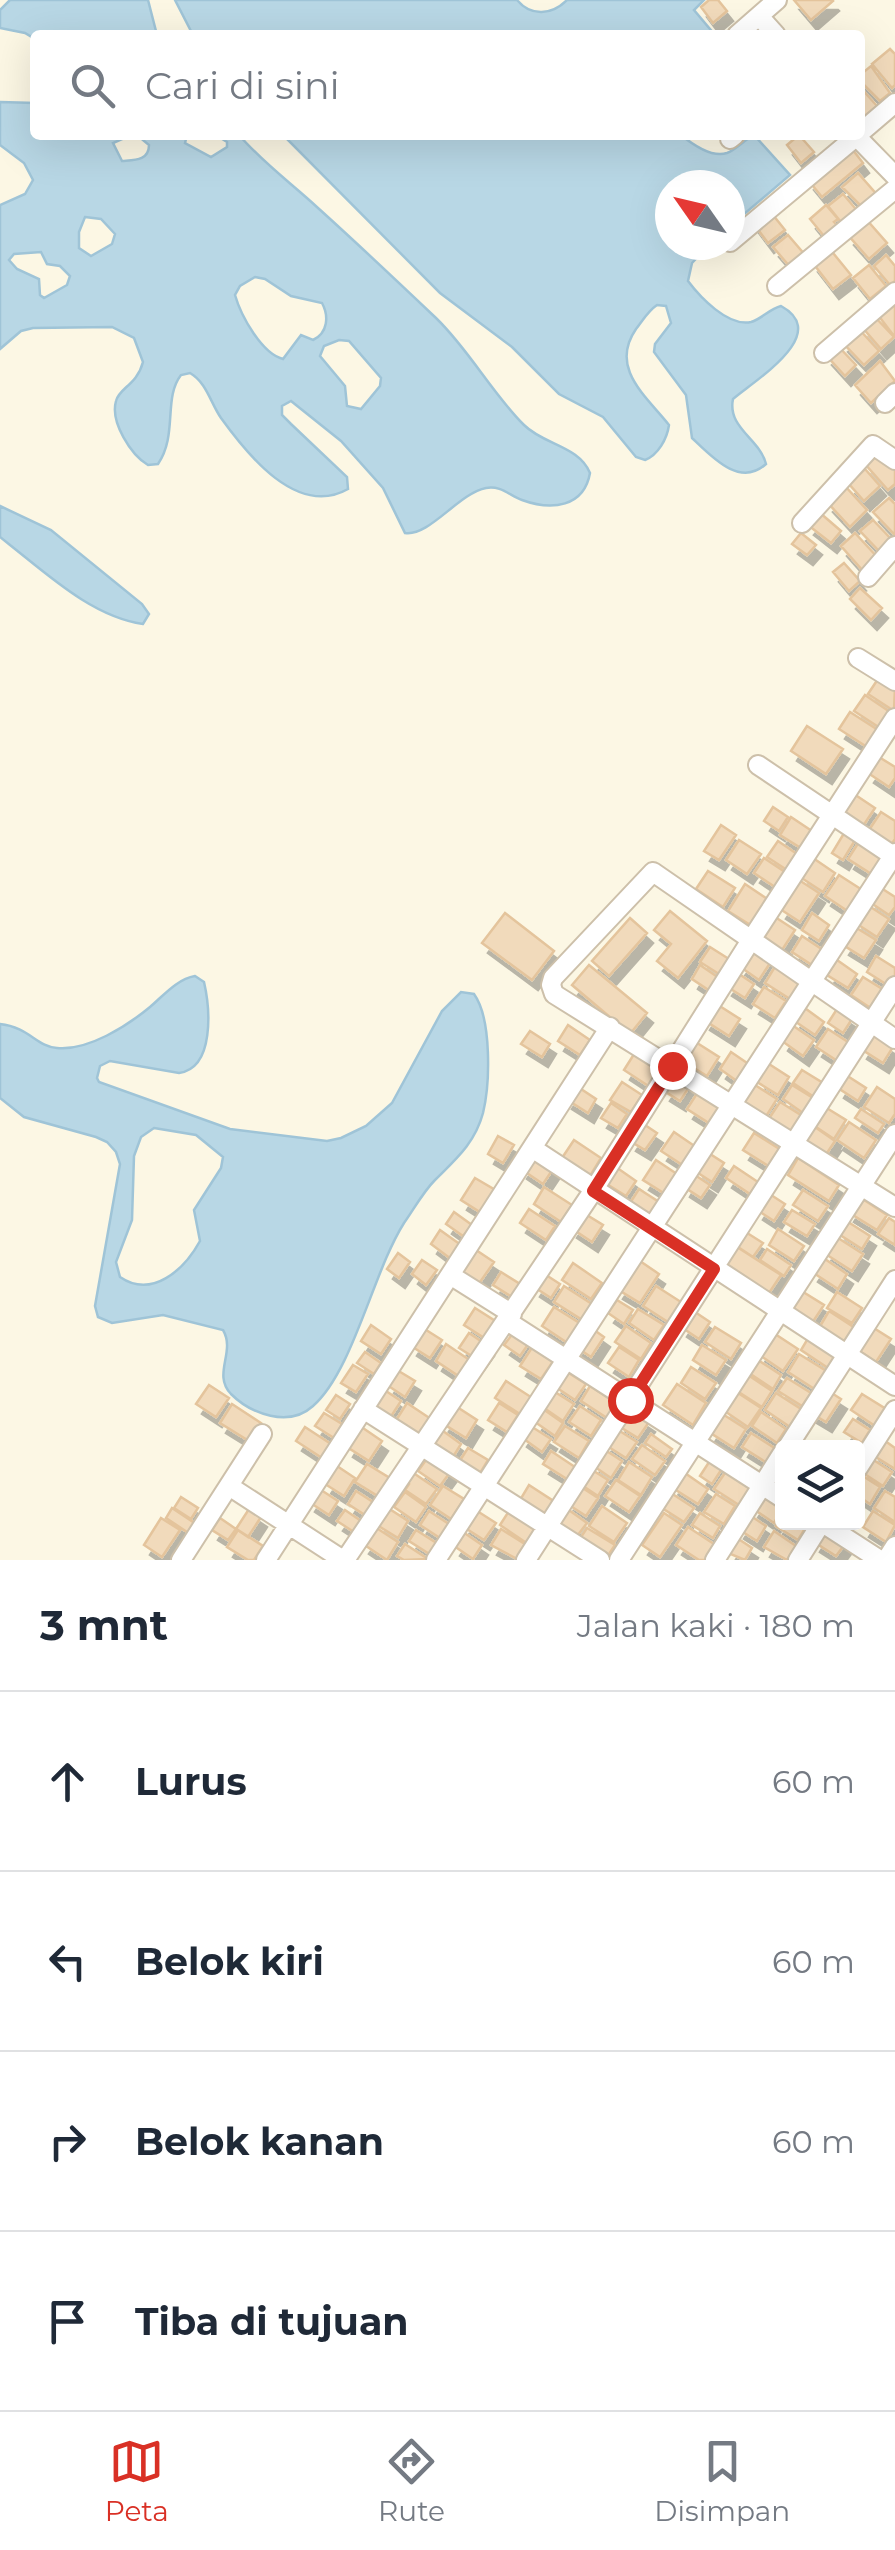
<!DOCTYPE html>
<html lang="id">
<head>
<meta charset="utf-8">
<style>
	:root { --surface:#fff; --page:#f2f2f3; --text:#1f2937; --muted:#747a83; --line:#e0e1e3; --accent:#d93025 }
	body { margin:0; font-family:Montserrat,sans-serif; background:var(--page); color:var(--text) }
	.controls { position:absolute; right:30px; bottom:30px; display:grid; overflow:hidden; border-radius:10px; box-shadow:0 10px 40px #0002 }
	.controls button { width:90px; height:90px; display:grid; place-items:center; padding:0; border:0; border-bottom:2px solid var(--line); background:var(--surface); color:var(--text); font:50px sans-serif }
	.compass { position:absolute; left:655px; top:170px; width:90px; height:90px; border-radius:50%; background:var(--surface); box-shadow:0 10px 40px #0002; rotate:304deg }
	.stop { position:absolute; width:30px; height:30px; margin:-22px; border:8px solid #d93025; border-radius:50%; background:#fff }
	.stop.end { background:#d93025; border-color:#fff; box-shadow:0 2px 10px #0008 }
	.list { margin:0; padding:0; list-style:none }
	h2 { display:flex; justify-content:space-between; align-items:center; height:130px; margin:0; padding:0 40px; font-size:42px }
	h2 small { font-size:32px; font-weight:400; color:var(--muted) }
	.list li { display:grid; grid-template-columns:65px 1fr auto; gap:30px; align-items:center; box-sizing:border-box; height:180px; padding:0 40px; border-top:2px solid var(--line) }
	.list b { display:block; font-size:38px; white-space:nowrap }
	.list em { font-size:32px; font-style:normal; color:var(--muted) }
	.icon { flex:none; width:55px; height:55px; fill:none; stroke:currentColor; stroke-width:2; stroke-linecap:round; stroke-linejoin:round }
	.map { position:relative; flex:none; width:895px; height:1560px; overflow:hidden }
	.search { position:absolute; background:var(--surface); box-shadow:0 10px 40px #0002; left:30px; right:30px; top:30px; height:110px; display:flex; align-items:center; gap:25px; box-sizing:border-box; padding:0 35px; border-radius:10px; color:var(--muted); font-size:38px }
	.sheet { height:850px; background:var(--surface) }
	nav { display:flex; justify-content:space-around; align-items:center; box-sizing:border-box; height:140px; border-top:2px solid var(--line); background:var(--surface); font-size:28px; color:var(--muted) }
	nav a { display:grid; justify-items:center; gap:5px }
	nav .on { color:var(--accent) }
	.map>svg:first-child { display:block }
</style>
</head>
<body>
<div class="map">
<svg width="895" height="1560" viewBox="0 0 895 1560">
	<defs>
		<filter id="shadow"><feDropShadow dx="6" dy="10" stdDeviation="0" flood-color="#0004"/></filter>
	</defs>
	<rect width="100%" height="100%" fill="#fcf7e4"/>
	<path fill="#b8d7e5" stroke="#9fc4d7" stroke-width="2.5" fill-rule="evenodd" d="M10,0H148L157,35H35V39L25,33L0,28V10Z
		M175,0H517C531,17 552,15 567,0H704L694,10L715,35H193Z
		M0,102L35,103V135H131L113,143L122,161C134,160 149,161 149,145L137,135H187L185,143L211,157L227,147V142L216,135H239C263,163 291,183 318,208C358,244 397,281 436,318C470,351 491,392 524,425C544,445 579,446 590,473C584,507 552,511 522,500C510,496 501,485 486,488C459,493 429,537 405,533L383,488L341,441L291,401L282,406V415L291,424L347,477L348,489C297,518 247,454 221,418C210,402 207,383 190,373L181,375C163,398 178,435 158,464L148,465C131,455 110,422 116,401C119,388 137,385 143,362L134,338L112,327L33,328L21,331L0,349V205L25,194L33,180L24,163L0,145ZM85,217L101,219L115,234L112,244L91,256L79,248V232ZM41,252L47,264L60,266L70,276L67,285L44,298L40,295L39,279L17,269L9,260L14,254ZM255,277L265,279L291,296L322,303C329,316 328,333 313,340L301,335L283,359C262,354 241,316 235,295L240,286ZM339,340L349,341L381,378L380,386L361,409L347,406L345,386L320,356L324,346Z
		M283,135H681C692,144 712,158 727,153C737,149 745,139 754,135L790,175L730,226V185H670V245H709L692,263L688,281C700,297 728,327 751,322C762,319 769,309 781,306C832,334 755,380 733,399C727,428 760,439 766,464C740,488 712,457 692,438L686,395L654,352L655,344L671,323L666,306L657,305C648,311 643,320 636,329C609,368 646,396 669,425C667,439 658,455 645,460L636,457L603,417L559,394L512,347L440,293Z
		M0,506L51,530L142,604L149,614L143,624C93,617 48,575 10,545L0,537Z
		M195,976L204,982C210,1008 215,1068 179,1073L110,1061L100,1066L97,1078L99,1082L230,1129L327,1141L341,1138L366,1126L392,1103L442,1011L461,992L474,994C492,1019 490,1084 483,1113C475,1143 456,1159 435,1180C423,1192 414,1209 404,1223C373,1272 353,1371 313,1406C289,1428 251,1414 231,1394C212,1374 236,1352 223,1330L163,1315L112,1323L98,1317L95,1306L120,1164L116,1152L107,1142L96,1137L24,1117L0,1098V1024C29,1027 37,1047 57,1048C88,1051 127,1026 150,1007C163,996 177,979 195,976ZM154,1128L196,1135L223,1157L221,1168L194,1210L200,1241C184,1270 152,1299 120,1277L116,1262L132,1220L134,1156L141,1137Z"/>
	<path fill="#f1dabb" stroke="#e4c49c" stroke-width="2.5" filter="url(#shadow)" d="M709,0H718L727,11L713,23L701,7Z
		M794,0H832L833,1L811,20Z
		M890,49L895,54V85L892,88L872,64Z
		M871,66L890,93L880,101L860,81V75Z
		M860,87L877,106L860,120Z
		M799,135L814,152L801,163L787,145Z
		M849,145L863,163L822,197L808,180Z
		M858,173L879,197L865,210L842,187Z
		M843,194L860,214L845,227L828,206Z
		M826,205L838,219L834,222L841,229L828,241L810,219Z
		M769,210L785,230L768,243L753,223Z
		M866,219L887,243L869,259L848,235Z
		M788,235L806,256L791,268L773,247Z
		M829,248L851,275L833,289L812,262Z
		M886,255L895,266V281L890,285L874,266Z
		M869,265L886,286L870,299L853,278Z
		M895,303V335L894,336L878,315Z
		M874,316L894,337L881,349L862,327Z
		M858,328L879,351L864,365L842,342Z
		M837,345L856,365L845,376L826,355Z
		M880,361L895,381L871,403L855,385Z
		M880,451L895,468V484L888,490L865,464Z
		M865,469L880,486L864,501L849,484Z
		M845,486L867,510L850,527L827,502Z
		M889,498L895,504V535L873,512Z
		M819,512L841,531L831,543L808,525Z
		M873,520L893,541L880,552L860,531Z
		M801,533L816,545L807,555L792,544Z
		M855,533L879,559L864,572L841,546Z
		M844,563L860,581L849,591L833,572Z
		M860,588L882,608L871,620L850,599Z
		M880,676L895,686L894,711L868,694Z
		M865,695L890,712L880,728L854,711Z
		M850,712L878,730L867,747L839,729Z
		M807,726L843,749L826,774L791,751Z
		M879,757L895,767V778L889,787L868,773Z
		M854,794L875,808L863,826L842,813Z
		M773,807L788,817L779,831L764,821Z
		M881,812L895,821V839L891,845L869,830Z
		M791,817L815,833L804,850L780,835Z
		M721,825L736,835L719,860L704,851Z
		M846,830L857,837L843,860L832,853Z
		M739,840L761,854L747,874L726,860Z
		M778,841L800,856L790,872L767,857Z
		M859,842L884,858L873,875L848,859Z
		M764,858L785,872L775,887L754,873Z
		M813,858L835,873L823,892L800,877Z
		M708,871L735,888L723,907L696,889Z
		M839,875L867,893L852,914L825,896Z
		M799,880L819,893L800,922L780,909Z
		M745,884L769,900L752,926L728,911Z
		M878,886L895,897V907L889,915L868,901Z
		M866,904L889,919L877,937L854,922Z
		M670,911L707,941L678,978L657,961L671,944L654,930Z
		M505,913L554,951L532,980L482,943Z
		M812,913L829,925L819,941L802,930Z
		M772,915L795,930L782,950L759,936Z
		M630,918L647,933L609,976L592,961Z
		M855,927L876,940L864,958L843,945Z
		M802,936L823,950L812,965L792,952Z
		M710,947L729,959L719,974L700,962Z
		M752,947L772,960L759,980L739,966Z
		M876,956L895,968V976L889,986L867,972Z
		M837,960L857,974L848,988L827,975Z
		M589,965L647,1013L630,1034L572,985Z
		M700,965L719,978L710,991L692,979Z
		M776,965L802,982L790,999L765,983Z
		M736,972L754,984L745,998L726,986Z
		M863,977L887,992L875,1011L851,995Z
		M764,987L786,1001L775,1018L753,1004Z
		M715,1003L740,1019L729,1036L704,1020Z
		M802,1006L824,1022L815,1035L793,1020Z
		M837,1009L852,1019L843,1033L828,1023Z
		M568,1025L590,1040L580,1055L558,1041Z
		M792,1025L814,1040L803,1056L782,1041Z
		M828,1029L851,1044L839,1062L816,1047Z
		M530,1031L550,1044L542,1057L521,1044Z
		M871,1033L893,1047L883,1063L861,1049Z
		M694,1041L719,1057L707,1076L681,1060Z
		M636,1051L663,1069L650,1087L624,1070Z
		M731,1052L753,1067L741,1084L720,1069Z
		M769,1064L789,1077L778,1095L757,1082Z
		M802,1070L823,1083L814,1097L793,1083Z
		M846,1075L866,1088L858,1101L838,1088Z
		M674,1076L690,1086L680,1101L664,1091Z
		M622,1082L642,1095L631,1112L610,1100Z
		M575,1085L596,1099L588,1113L566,1099Z
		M755,1085L777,1099L765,1118L743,1103Z
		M792,1085L813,1098L803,1113L783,1099Z
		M877,1087L895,1099V1114L889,1123L864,1107Z
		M698,1092L723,1108L712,1125L687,1109Z
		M780,1102L804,1117L792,1135L768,1120Z
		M611,1103L627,1114L618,1128L601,1118Z
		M825,1107L846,1120L834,1139L813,1125Z
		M861,1109L884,1124L878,1133L855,1118Z
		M849,1122L876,1140L864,1158L837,1140Z
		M642,1123L657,1133L645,1150L630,1141Z
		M812,1125L835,1141L825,1156L802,1141Z
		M674,1132L696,1147L684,1166L661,1151Z
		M754,1133L781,1150L770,1167L743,1150Z
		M498,1136L514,1145L503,1163L488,1154Z
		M574,1140L601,1158L590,1176L562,1158Z
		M707,1152L724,1163L712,1182L695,1171Z
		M531,1154L553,1169L543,1184L521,1169Z
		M798,1158L839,1185L829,1201L788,1175Z
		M656,1160L683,1178L670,1197L643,1180Z
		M613,1165L636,1181L626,1196L602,1181Z
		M734,1166L758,1182L750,1194L726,1178Z
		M692,1173L710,1185L701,1198L684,1187Z
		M475,1178L497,1191L483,1214L461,1200Z
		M544,1187L572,1205L561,1222L534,1204Z
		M639,1189L659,1202L651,1216L630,1203Z
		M803,1190L828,1206L818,1221L793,1205Z
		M768,1193L785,1204L774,1221L757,1210Z
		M858,1196L887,1215L877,1230L848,1212Z
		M529,1209L555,1226L546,1240L520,1223Z
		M792,1210L815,1224L807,1236L784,1222Z
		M454,1212L472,1225L463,1236L446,1224Z
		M582,1212L603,1225L592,1242L571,1228Z
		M889,1218L895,1222V1245L878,1234Z
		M845,1220L870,1236L862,1249L837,1233Z
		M778,1229L804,1246L794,1261L769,1245Z
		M440,1230L461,1245L451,1259L431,1244Z
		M744,1231L763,1243L753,1257L735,1245Z
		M835,1236L863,1254L852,1271L824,1253Z
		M737,1247L781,1275L769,1293L726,1265Z
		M767,1249L791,1265L784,1276L760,1260Z
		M476,1250L494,1262L478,1285L460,1273Z
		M398,1253L410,1262L399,1278L387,1269Z
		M822,1257L847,1274L838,1289L812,1272Z
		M637,1259L659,1274L640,1303L617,1289Z
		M422,1260L437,1270L426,1285L412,1274Z
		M573,1263L602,1283L591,1299L562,1280Z
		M501,1272L520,1284L512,1297L493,1285Z
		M543,1273L560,1284L551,1298L534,1287Z
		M564,1286L595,1306L584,1321L554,1302Z
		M656,1286L681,1302L668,1322L643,1306Z
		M800,1290L824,1305L812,1323L788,1308Z
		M837,1292L862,1308L852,1323L827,1308Z
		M617,1300L633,1310L624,1324L608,1313Z
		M554,1307L581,1324L569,1344L542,1326Z
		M475,1308L500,1324L489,1341L464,1325Z
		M638,1309L664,1325L654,1340L629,1323Z
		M692,1310L710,1322L699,1339L681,1327Z
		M829,1311L855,1328L844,1344L819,1328Z
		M371,1325L391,1339L381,1354L361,1341Z
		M869,1325L891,1339L876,1362L855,1348Z
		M626,1326L651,1343L641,1359L615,1342Z
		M590,1327L604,1337L591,1357L576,1347Z
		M715,1327L741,1343L731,1359L705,1342Z
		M423,1328L442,1340L430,1358L411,1346Z
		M514,1332L529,1343L520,1356L504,1345Z
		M772,1332L798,1349L783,1371L758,1354Z
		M469,1333L488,1346L478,1360L459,1348Z
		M810,1335L837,1353L828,1368L801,1350Z
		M446,1344L471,1361L460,1377L436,1361Z
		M702,1345L726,1360L716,1375L693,1360Z
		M533,1346L554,1360L541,1379L520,1366Z
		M619,1347L639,1360L629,1377L608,1363Z
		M365,1352L381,1363L374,1374L357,1363Z
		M799,1354L828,1372L816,1390L788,1372Z
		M758,1360L781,1375L773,1389L749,1373Z
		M353,1365L368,1374L356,1392L341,1383Z
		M691,1367L716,1383L705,1399L681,1383Z
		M397,1370L415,1381L405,1397L387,1385Z
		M564,1370L586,1384L575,1400L554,1386Z
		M748,1375L772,1391L762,1407L737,1391Z
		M787,1378L811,1393L802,1406L778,1391Z
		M506,1381L534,1399L523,1416L495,1398Z
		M677,1384L706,1403L693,1425L663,1405Z
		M209,1385L229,1398L216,1417L196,1404Z
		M590,1386L616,1403L607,1418L581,1401Z
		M383,1389L401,1401L390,1418L372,1407Z
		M827,1390L841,1399L826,1422L811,1413Z
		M735,1391L761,1408L748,1427L723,1410Z
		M555,1392L574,1404L563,1421L544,1408Z
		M776,1393L801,1409L790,1427L765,1410Z
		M862,1394L886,1409L875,1426L851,1410Z
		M336,1395L350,1404L340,1419L326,1410Z
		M407,1403L431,1419L419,1438L395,1422Z
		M499,1403L518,1415L507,1432L488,1420Z
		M232,1404L261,1423L249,1441L220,1423Z
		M454,1405L477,1420L466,1438L442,1423Z
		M580,1406L601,1420L591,1436L569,1422Z
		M628,1408L649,1422L638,1438L617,1425Z
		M543,1409L563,1423L555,1436L535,1422Z
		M761,1412L786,1429L777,1443L752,1426Z
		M324,1413L342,1424L334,1438L315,1426Z
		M721,1413L746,1429L734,1448L709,1432Z
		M853,1419L870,1430L862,1443L844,1432Z
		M529,1425L551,1439L542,1452L521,1437Z
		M360,1426L382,1441L369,1461L347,1447Z
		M565,1426L589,1441L579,1458L554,1442Z
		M305,1427L331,1444L322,1458L296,1441Z
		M615,1428L637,1442L626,1458L604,1444Z
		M443,1431L461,1444L453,1457L434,1444Z
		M751,1433L776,1449L767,1463L742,1447Z
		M651,1434L672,1449L666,1457L645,1443Z
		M881,1438L895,1448V1469L871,1454Z
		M642,1445L665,1461L655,1475L632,1459Z
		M468,1448L488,1460L479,1475L459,1462Z
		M602,1448L622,1461L611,1478L592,1465Z
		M551,1451L575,1467L567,1479L543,1464Z
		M429,1456L451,1471L440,1486L418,1471Z
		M713,1456L725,1464L712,1484L700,1476Z
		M869,1457L892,1472L883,1486L860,1471Z
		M629,1462L652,1477L641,1495L618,1480Z
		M367,1464L393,1480L381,1498L355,1482Z
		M337,1466L355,1478L344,1496L325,1484Z
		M589,1468L608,1480L598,1496L580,1484Z
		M727,1470L752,1486L739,1505L714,1489Z
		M682,1471L708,1489L698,1504L671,1487Z
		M412,1472L437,1489L426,1504L405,1490L409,1484L406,1482Z
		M858,1473L880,1487L870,1504L858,1496Z
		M616,1480L640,1496L629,1512L605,1496Z
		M529,1485L555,1502L543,1522L517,1505Z
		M578,1485L598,1498L586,1516L566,1503Z
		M443,1486L464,1499L451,1519L430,1505Z
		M318,1488L338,1501L329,1515L309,1502Z
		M356,1491L376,1504L368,1517L348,1504Z
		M763,1491L782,1503V1510L774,1523L752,1508Z
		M885,1491L895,1497V1522L874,1508Z
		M405,1492L426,1507L416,1522L394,1507Z
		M671,1493L694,1508L684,1522L662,1508Z
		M716,1494L735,1506L724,1524L704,1512Z
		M181,1497L198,1508L191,1519L174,1508Z
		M602,1506L627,1523L614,1542L589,1526Z
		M172,1508L196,1524L190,1534L166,1518Z
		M388,1508L408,1521L398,1538L377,1525Z
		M511,1508L539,1526L528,1544L500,1525Z
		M566,1508L587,1523L577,1536L556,1521Z
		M249,1509L261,1517L248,1537L236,1529Z
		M474,1509L496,1523L484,1540L462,1526Z
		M345,1510L367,1525L360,1536L337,1521Z
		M429,1511L452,1526L443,1540L420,1525Z
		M873,1511L895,1525L886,1542L863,1527Z
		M664,1513L682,1525L660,1557L642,1545Z
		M700,1513L720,1526L713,1538L692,1525Z
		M748,1514L766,1526L757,1541L738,1529Z
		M782,1516V1522H809L798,1540L776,1526Z
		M161,1518L180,1530L162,1557L144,1545Z
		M220,1518L236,1529L228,1540L212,1530Z
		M375,1527L398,1542L387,1560L363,1544Z
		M688,1527L717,1546L708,1560H699L676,1545Z
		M587,1528L615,1545L605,1560L577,1543Z
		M501,1529L528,1546L519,1560L491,1545Z
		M822,1529L845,1544L836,1556L814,1542Z
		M238,1530L263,1546L254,1560H248L227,1547Z
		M416,1530L438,1544L431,1555L409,1541Z
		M774,1531L796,1546L787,1560L764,1547Z
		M463,1532L482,1545L473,1559L454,1546Z
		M737,1538L752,1548L745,1560L728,1553Z
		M405,1544L428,1559L404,1560L397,1556Z"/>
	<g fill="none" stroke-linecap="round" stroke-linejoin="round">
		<g stroke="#cdc0aa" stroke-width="22">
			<path id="minor" d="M759,16L776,35
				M737,35L777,0
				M860,133L895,103
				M855,135L895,176
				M730,139L735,135
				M730,242L858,135
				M777,286L895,189
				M824,353L895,292
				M885,403L895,393
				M802,523L873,445L895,460
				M868,577L895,546
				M858,658L895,681
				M758,765L895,857
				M895,1039L653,872L553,978L551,985L554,994L895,1207
				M532,1148L895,1386
				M450,1275L512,1314
				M507,1321L782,1498
				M363,1409L600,1560
				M787,1448L895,1280
				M858,1468L895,1410
				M229,1486L343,1560
				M821,1522L880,1560
				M181,1560L262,1434
				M266,1560L610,1027
				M345,1560L593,1191L751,940L895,718
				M436,1560L895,853
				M526,1560L895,986
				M619,1560L895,1134
				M715,1560L782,1454
				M798,1560L822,1522
				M886,1560L895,1546"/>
		</g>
		<use href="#minor" stroke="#fff" stroke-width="18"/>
	</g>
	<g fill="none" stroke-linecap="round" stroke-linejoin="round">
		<path stroke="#d93025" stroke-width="12" d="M630,1400L714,1269L593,1191L672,1066"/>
	</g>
</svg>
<div class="controls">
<button><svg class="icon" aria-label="layers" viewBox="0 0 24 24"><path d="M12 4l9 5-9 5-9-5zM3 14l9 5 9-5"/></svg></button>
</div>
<svg class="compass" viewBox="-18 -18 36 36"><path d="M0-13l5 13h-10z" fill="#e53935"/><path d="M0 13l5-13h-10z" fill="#747a83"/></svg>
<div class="stop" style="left:630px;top:1400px"></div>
<div class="stop end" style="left:672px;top:1066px"></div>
<div class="search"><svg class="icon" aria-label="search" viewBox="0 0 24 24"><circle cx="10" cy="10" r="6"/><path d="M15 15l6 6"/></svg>Cari di sini</div>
</div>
<section class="sheet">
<h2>3 mnt<small>Jalan kaki · 180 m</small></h2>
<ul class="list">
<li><svg class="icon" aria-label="ahead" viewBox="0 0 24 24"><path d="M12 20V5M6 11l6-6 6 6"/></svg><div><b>Lurus</b></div><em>60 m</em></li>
<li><svg class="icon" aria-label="left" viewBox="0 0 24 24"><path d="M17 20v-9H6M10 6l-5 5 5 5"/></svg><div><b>Belok kiri</b></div><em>60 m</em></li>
<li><svg class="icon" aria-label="right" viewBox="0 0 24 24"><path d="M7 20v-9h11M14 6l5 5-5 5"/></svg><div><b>Belok kanan</b></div><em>60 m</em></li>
<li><svg class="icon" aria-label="arrive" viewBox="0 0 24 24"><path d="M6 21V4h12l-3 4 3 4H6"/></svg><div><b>Tiba di tujuan</b></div></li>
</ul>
</section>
<nav>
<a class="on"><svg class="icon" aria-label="map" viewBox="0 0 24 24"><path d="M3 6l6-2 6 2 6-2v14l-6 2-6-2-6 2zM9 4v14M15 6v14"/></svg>Peta</a>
<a><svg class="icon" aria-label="directions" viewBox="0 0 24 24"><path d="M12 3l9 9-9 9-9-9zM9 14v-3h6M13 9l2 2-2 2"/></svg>Rute</a>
<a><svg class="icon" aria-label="saved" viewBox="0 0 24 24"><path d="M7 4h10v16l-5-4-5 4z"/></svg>Disimpan</a>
</nav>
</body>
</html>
